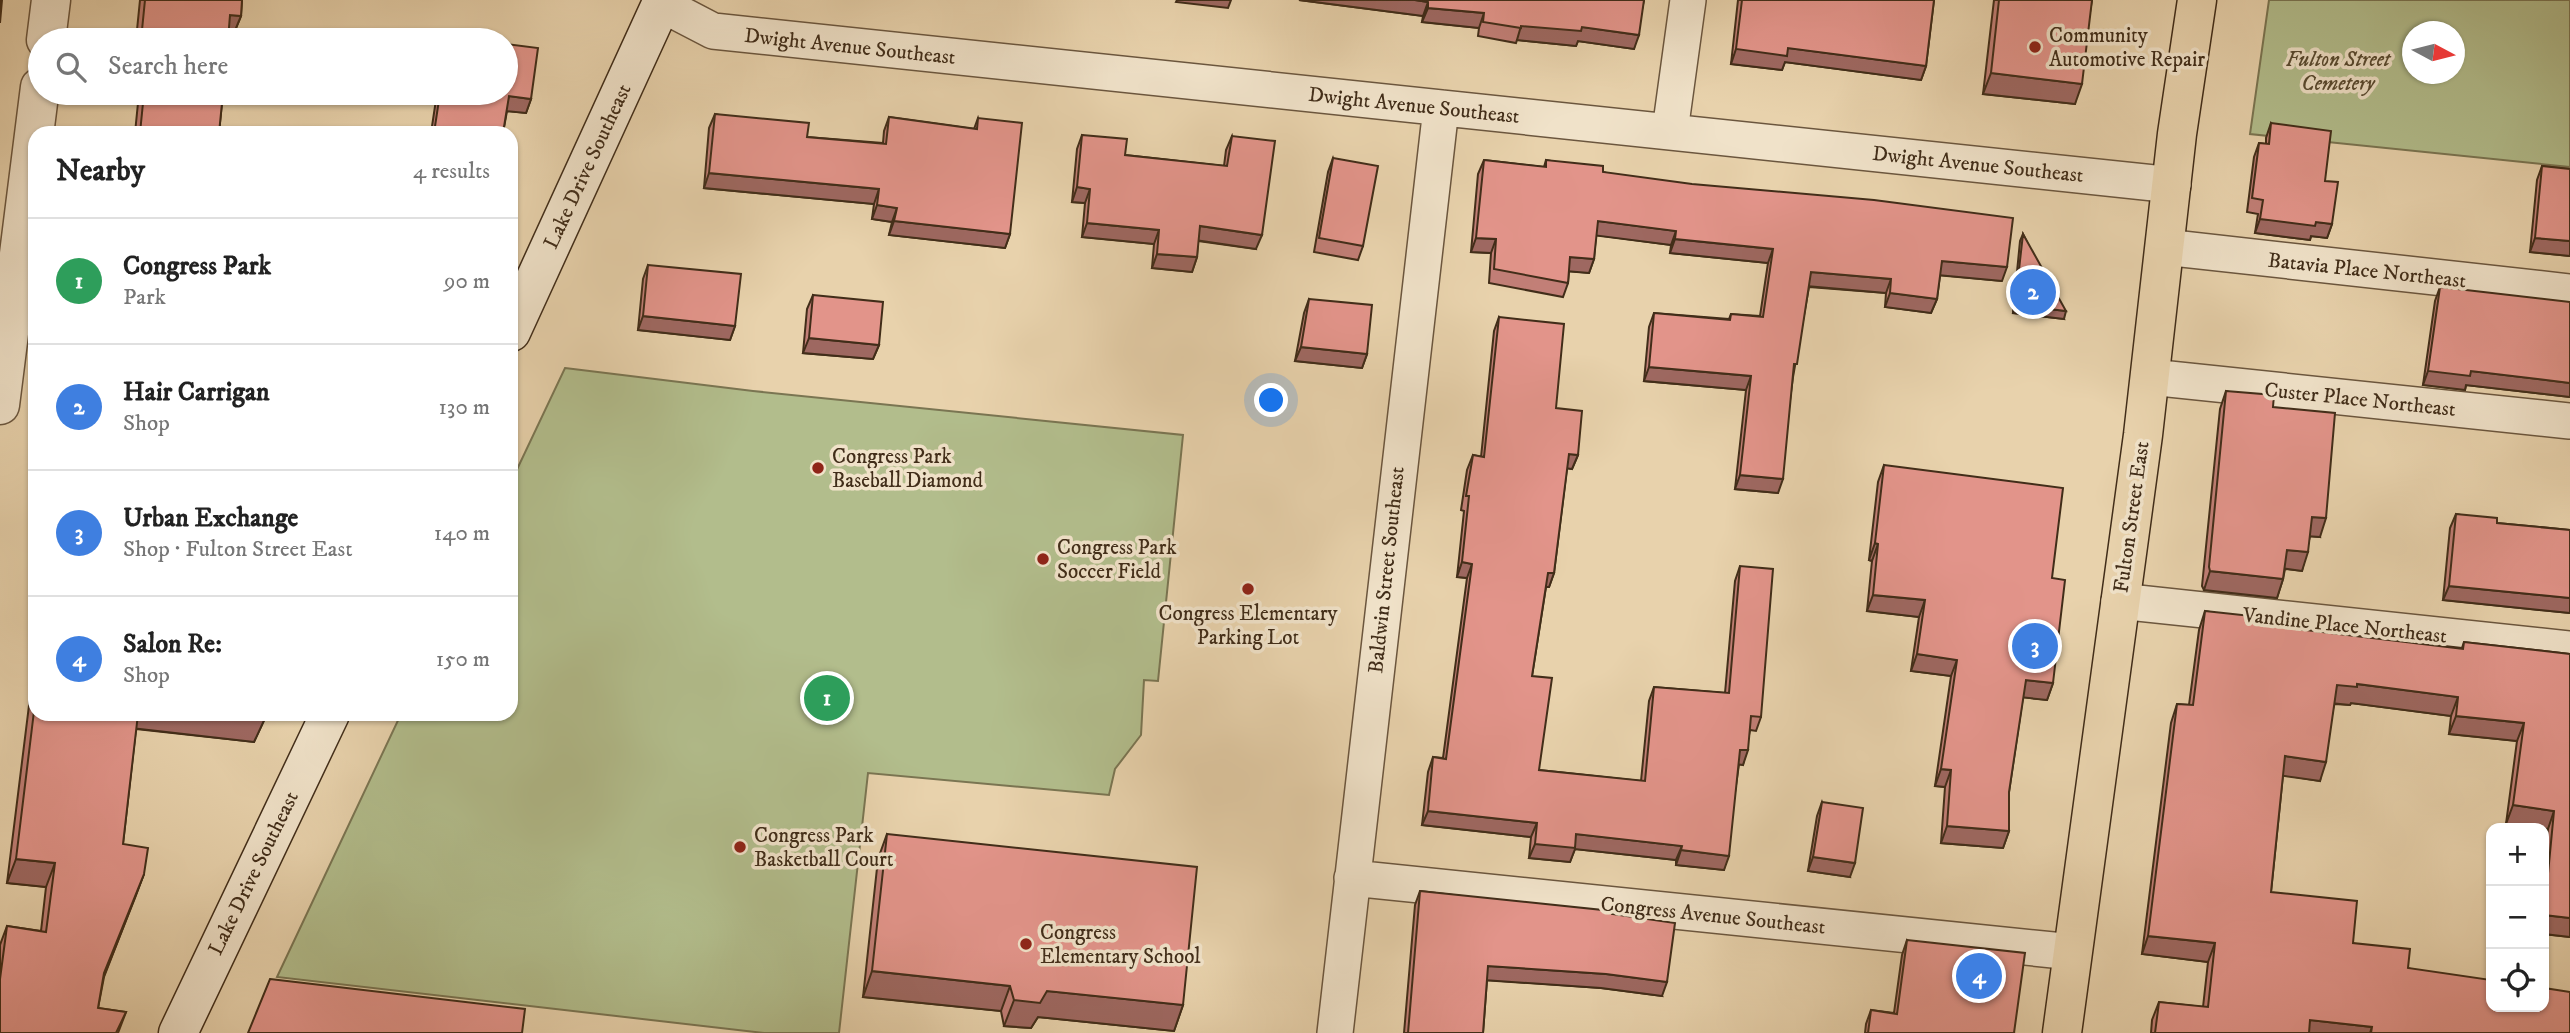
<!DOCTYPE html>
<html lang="en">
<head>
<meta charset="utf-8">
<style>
	:root { --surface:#fff; --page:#f2f2f2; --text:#222; --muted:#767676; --line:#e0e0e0; --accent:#0f766e }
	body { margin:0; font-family:"IM FELL DW Pica",serif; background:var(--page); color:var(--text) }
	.controls { position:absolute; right:21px; bottom:21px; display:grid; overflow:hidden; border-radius:14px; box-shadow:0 2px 5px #0004 }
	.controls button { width:63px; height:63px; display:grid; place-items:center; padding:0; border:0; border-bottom:2px solid var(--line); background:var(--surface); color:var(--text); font:35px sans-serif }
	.compass { position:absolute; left:2402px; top:21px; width:63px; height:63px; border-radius:50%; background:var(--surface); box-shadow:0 2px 5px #0004; rotate:97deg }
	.you { position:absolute; left:1272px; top:401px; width:24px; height:24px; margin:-18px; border:5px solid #fff; border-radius:50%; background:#1a73e8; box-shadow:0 0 0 10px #1a73e833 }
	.badge { display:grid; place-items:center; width:46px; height:46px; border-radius:50%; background:var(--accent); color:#fff; font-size:23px; font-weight:700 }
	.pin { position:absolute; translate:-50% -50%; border:4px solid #fff; box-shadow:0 2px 7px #0006 }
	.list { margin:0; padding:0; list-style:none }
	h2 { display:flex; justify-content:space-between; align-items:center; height:91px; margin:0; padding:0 28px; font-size:30px }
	h2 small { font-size:23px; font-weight:400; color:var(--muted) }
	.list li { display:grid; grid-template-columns:46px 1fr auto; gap:21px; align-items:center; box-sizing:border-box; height:126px; padding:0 28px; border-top:2px solid var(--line) }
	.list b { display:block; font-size:26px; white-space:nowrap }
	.list p { margin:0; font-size:23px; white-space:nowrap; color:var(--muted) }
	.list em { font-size:23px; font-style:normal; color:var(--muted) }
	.icon { flex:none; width:38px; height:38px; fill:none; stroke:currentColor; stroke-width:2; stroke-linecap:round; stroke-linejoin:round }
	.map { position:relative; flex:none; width:2570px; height:1033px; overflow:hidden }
	.search { position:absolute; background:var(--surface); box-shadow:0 2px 5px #0004; left:28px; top:28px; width:490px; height:77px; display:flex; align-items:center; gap:18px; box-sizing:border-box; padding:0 24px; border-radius:38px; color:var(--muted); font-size:26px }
	.panel { position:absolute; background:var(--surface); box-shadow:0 2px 5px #0004; left:28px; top:126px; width:490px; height:595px; border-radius:21px }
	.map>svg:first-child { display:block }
</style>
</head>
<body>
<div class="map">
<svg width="2570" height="1033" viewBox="0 0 2570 1033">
	<rect width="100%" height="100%" fill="#e8d2ac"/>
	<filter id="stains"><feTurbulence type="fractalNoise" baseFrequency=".00286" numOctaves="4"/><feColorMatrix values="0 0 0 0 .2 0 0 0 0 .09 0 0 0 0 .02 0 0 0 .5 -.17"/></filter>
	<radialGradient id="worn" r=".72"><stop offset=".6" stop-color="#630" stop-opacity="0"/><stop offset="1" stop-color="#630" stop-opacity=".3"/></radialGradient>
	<path fill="#b2bd8c" stroke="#7a7552" stroke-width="2" fill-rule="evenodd" d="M2269,0H2570V167L2250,134ZM2412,32H2454V74H2412Z
		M565,368L753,391L1183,435L1158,681L1144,680L1141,735L1115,769L1109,795L868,773L839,1033H764L277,977L401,714H511V482Z"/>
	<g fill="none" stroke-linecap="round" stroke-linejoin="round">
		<g stroke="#6b563e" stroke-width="38">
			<path id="minor" d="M661,4L713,31L2173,185
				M1670,131L1688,0
				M2164,247L2570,292
				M2150,377L2570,421
				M2119,601L2570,649
				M1352,878L2073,952
				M1335,1033L1441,108"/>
		</g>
		<g stroke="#6b563e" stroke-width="41">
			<path id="tertiary" d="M46,40L51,0
				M0,405L40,87"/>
		</g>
		<g stroke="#412d19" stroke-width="41">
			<path id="secondary" d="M511,332L663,0
				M178,1033L330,714"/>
		</g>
		<g stroke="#412d19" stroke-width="41">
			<path id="primary" d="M2062,1033L2143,435L2177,134L2197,0"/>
		</g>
		<use href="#minor" stroke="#f0e2c9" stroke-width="35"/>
		<use href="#tertiary" stroke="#f0e2c9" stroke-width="38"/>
		<use href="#secondary" stroke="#f0e2c9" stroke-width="38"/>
		<use href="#primary" stroke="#e8d2ac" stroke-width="38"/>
	</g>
	<path fill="#c27f77" stroke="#412d19" stroke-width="2" d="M140,0H242L241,16L234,33H229L228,40H136Z
		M1299,0H1644L1634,49L1578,41L1576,46L1517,40L1516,43L1478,36L1479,28L1422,22L1423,16Z
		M1738,0H1934L1926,66L1921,80L1785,62L1782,70L1731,64Z
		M1994,0H2092L2075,104L1983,94Z
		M139,93H223L219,133H135Z
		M437,93H506L531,99L526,113L507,111L503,133H431Z
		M715,114L807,137L883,143L884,131L889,117L974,129L978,118L1010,234L1005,248L889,235L892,222L872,219L874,204L704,188L709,128Z
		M2271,123L2325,181L2332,224L2327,238L2311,236L2310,240L2255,233L2258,214L2247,212L2254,157L2259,143L2266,144V138Z
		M1082,135L1125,155L1224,166L1226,150L1232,136L1256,249L1198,241L1197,257L1192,272L1152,268L1154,244L1082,237L1085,203L1072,202L1077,149Z
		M1333,158L1363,246L1358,260L1314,252L1328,172Z
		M1484,160L1544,167L1546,160L1603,172L2002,281L1940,275L1937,299L1931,313L1885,307L1886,293L1809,287L1793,377L1778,493L1735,489L1746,390L1644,381L1649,327L1654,313L1729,319L1731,314L1760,316L1768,263L1670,253L1671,245L1596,235L1594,259L1589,273L1569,271L1568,283L1563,297L1489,283L1491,253L1471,252L1478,174Z
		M2542,166L2570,169V256L2530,252L2537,180Z
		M2023,234L2064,319L2013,313L2020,241Z
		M648,265L735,326L730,340L638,330L643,279Z
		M2440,287L2570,397L2466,385L2465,390L2423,385L2435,301Z
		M813,295L879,345L873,359L803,353L807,309Z
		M1309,299L1367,354L1362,368L1295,361L1304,313Z
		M1499,317L1556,408L1578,455L1572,469L1567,468L1554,573L1549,587H1546L1532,676L1539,770L1641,781L1649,701L1654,687L1725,693L1735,581L1740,566L1761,717L1756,731L1750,730L1743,765L1739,764L1724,870L1676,865V860L1575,849L1570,862L1529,858L1531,837L1422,825L1428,772L1433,757L1443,758L1467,578L1457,577L1464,511L1461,510L1467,470L1473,455L1481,457L1494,331Z
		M2226,391L2273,407L2320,537L2310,536L2302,571L2285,569L2283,579L2277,598L2204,590L2202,586L2220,409Z
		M1884,465L2052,578L2053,683L2047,700L2023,697L2009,792V831L2003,848L1941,843L1945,787L1935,786L1951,676L1911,671L1919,617L1867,611L1872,561L1869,560L1878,482Z
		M2456,514L2497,523L2570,530V613L2443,600L2450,528Z
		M2205,611L2296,629L2462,648L2464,642L2570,654V937L2544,934V868L2548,829L2506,824L2517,741L2449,734L2451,716L2351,703L2350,705L2334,704L2320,781L2283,775L2271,892L2353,943L2408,968L2570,1033H2151L2152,1020L2159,1002L2203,1007L2208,962L2142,954L2171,723L2177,704L2189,705L2199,630Z
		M35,657V714H267L254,742L136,729L123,844L144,874L104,977L98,1008L126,1012L118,1033H0V945L7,926L41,931L46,887L7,883Z
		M1822,802L1850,877L1808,871L1817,816Z
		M887,834L1183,1005L1174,1031L1038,1017L1031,1028L1004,1026L1001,1011L863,997L878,859Z
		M1420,891L1612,914L1662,996L1601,988L1487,980L1483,1033H1404L1415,905Z
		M1907,940L2014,1033H1865L1866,1024L1871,1010L1894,1013L1902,955Z"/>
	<path fill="#9e6861" stroke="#412d19" stroke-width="2" d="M1177,0H1231L1228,8L1176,2Z
		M1299,0H1415L1428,2L1423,16Z
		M1428,8L1484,13L1479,28L1422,22Z
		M230,15L241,16L234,33L224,32Z
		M1521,26L1582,27L1639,35L1634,49L1578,41L1576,46L1517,40Z
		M1788,48L1926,66L1921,80L1785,62L1782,70L1731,64L1736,49Z
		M1991,73L2082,84L2075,104L1983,94Z
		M509,96L531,99L526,113L504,111Z
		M709,173L879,189L874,204L704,188Z
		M1077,187L1090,189L1085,203L1072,202Z
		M877,205L897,208L892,222L872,219Z
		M2260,219L2316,222L2332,224L2327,238L2311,236L2310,240L2255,233Z
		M894,221L1010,234L1005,248L889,235Z
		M1598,221L1676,231L1671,245L1592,235Z
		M1087,223L1159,230L1154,244L1082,237Z
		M1200,226L1262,235L1256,249L1195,240Z
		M1476,238L1496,239L1491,253L1471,252Z
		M2535,238L2570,241V256L2530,252Z
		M1675,239L1773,249L1768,263L1670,253Z
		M1157,254L1197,257L1192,272L1152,268Z
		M1570,257L1594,259L1589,273L1565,271Z
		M1942,261L2007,267L2002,281L1937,275Z
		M1811,272L1891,279L1886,293L1806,286Z
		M1890,293L1937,299L1931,313L1885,307Z
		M2015,305L2066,311L2064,319L2013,313Z
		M643,316L735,326L730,340L638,330Z
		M809,338L879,345L873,359L803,353Z
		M1301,347L1367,354L1362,368L1295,361Z
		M1649,367L1751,376L1746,390L1644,381Z
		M2428,371H2471L2570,383V397L2466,385L2465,390L2423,385Z
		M1569,454L1578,455L1572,469L1564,468Z
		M1740,475L1783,479L1778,493L1735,489Z
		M2312,517L2326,518L2320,537L2305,536Z
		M1875,543L1878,544L1872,561L1869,560Z
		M2287,550L2308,552L2302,571L2280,568Z
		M1462,562L1472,564L1467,578L1457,577Z
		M2210,571L2283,579L2277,598L2204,590Z
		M1548,573H1554L1549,587H1543Z
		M2449,586L2570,598V613L2443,600Z
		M1873,595L1925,600L1919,617L1867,611Z
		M1917,654L1957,660L1951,676L1911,671Z
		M2026,680L2053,683L2047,700L2019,697Z
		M2357,684L2458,697L2451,716L2351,703L2350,705L2330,703L2337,685Z
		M136,714H267L254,742L131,728Z
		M2456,716L2524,723L2517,741L2449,734Z
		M1740,750H1748L1743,765L1735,764Z
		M2285,756L2326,762L2320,781L2278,775Z
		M1941,769L1951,770L1945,787L1935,786Z
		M2513,805L2554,811L2548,829L2506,824Z
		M1428,811L1537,823L1531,837L1422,825Z
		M1947,826L2009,831L2003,848L1941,843Z
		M1576,834L1682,846L1676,860L1575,849L1570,862L1529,858L1535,844Z
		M1681,850L1729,856L1724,870L1676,865Z
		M1813,857L1855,863L1850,877L1808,871Z
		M16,859L55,863L46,887L7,883Z
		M144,874L135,898L96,996L104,973Z
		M2544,915L2570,918V937L2544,934Z
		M2148,936L2215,943L2208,962L2142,954Z
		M1488,966L1606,974L1667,982L1662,996L1601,988L1483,980Z
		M872,971L1010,986L1001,1011L863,997Z
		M1047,991L1183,1005L1174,1031L1038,1017L1031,1028L1004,1026L1014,1000Z
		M2310,1020L2372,1027L2370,1033H2306Z"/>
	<path fill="#e2948a" stroke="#412d19" stroke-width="2" d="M0,0H2L0,23Z
		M145,0H242L241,16L230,15L228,40H141Z
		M1415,0H1644L1639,35L1582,27L1581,31L1521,26V28L1483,22L1484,13L1428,8V2Z
		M1742,0H1934L1926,66L1788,48L1787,56L1736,49Z
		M1999,0H2092L2082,84L1991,73Z
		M449,37L475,40H449Z
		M506,44L538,48L531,99L509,96L503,133H434L440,93H506Z
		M144,93H223L219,133H140Z
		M715,114L809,123L807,137L886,144L889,117L977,129L978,118L1022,123L1010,234L894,221L897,208L877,205L879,189L709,173Z
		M2271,123L2331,131L2325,181L2338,182L2332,224L2316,222L2315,226L2260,219L2263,200L2252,198L2259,143L2269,144Z
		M1082,135L1127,139L1125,155L1227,166L1232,136L1275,141L1262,235L1200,226L1197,257L1157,254L1159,230L1087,223L1090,189L1077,187Z
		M1333,158L1378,166L1363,246L1319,238Z
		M1484,160L1546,167V160L1603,166V172L1692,184L1874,200L2013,218L2007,267L1942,261L1937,299L1890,293L1891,279L1811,272L1797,364H1794L1783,479L1740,475L1751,376L1649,367L1654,313L1730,320L1731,314L1763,317L1773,249L1675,239L1676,231L1598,221L1594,259L1570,257L1568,283L1494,269L1496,239L1476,238Z
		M2542,166L2570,169V241L2535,238Z
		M2023,234L2066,311L2015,305Z
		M648,265L741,274L735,326L643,316Z
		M2440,287L2570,302V383L2471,371L2470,376L2428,371Z
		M813,295L883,302L879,345L809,338Z
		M1309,299L1372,305L1367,354L1301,347Z
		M1499,317L1564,324L1556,408L1582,411L1578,455L1569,454L1554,573H1548L1532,676L1552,678L1539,770L1645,781L1654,687L1729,693L1740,566L1773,569L1761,717L1751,716L1748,750H1740L1729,856L1681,850L1682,846L1576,834L1575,848L1535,844L1537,823L1428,811L1433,757L1446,759L1472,564L1462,562L1469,496H1466L1473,455L1484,457Z
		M2226,391L2274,395L2273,407L2335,413L2326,518L2312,517L2308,552L2287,550L2283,579L2210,571L2209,567Z
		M1884,465L2063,488L2052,578L2065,580L2053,683L2026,680L2009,792V831L1947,826L1951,770L1941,769L1957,660L1917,654L1925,600L1873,595L1878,544L1875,543Z
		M2456,514L2497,518V523L2570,530V598L2449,586Z
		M2205,611L2297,621L2296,629L2463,649L2464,642L2570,654V918L2544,915L2554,811L2513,805L2524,723L2456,716L2458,697L2357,684V687L2337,685L2326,762L2285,756L2271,892L2357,901L2353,943L2410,949L2408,968L2491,980V1007H2544V988L2570,992V1033H2371L2372,1027L2310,1020L2309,1033H2155L2159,1002L2208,1007L2215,943L2148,936L2177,704L2193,705Z
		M35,703V714H138L123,844L148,848L144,874L104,973L98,1008L126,1012L116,1033H0V979L7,926L46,932L55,863L16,859Z
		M225,714H265L263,718Z
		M1822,802L1863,808L1855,863L1813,857Z
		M887,834L1197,867L1183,1005L1047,991L1040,1003L1014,1000L1010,986L872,971Z
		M1420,891L1612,911V914L1675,923L1667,982L1606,974L1488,966L1483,1033H1408Z
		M1907,940L2025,953L2014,1033H1868L1871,1010L1897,1014Z
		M270,979L525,1009L522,1033H248Z"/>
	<g fill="#8f2418" stroke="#f0e2c9" stroke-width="2.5">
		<circle cx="2035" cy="47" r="7"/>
		<circle cx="818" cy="468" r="7"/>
		<circle cx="1043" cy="559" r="7"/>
		<circle cx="1248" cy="589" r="7"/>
		<circle cx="740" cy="847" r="7"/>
		<circle cx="1026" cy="944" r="7"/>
	</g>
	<g text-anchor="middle" stroke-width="7" stroke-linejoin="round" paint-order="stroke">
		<g font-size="21" fill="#412d19" stroke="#f0e2c9" text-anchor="start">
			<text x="2049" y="42">Community<tspan x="2049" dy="24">Automotive Repair</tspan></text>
			<text x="832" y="463">Congress Park<tspan x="832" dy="24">Baseball Diamond</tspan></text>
			<text x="1057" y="554">Congress Park<tspan x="1057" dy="24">Soccer Field</tspan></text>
			<text x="1248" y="620" text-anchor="middle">Congress Elementary<tspan x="1248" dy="24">Parking Lot</tspan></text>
			<text x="754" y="842">Congress Park<tspan x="754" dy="24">Basketball Court</tspan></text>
			<text x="1040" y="939">Congress<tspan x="1040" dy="24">Elementary School</tspan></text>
		</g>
		<g font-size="21" fill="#412d19" stroke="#f0e2c9">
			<text transform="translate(850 46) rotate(6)" y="7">Dwight Avenue Southeast</text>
			<text transform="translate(1414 105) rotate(6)" y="7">Dwight Avenue Southeast</text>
			<text transform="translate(1978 164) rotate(6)" y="7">Dwight Avenue Southeast</text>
			<text transform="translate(587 166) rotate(-65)" y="7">Lake Drive Southeast</text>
			<text transform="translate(2367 270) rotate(6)" y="7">Batavia Place Northeast</text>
			<text transform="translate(2360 399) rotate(6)" y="7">Custer Place Northeast</text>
			<text transform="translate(2131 517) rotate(-82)" y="7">Fulton Street East</text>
			<text transform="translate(1386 570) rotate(-84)" y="7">Baldwin Street Southeast</text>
			<text transform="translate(2345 625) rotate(6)" y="7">Vandine Place Northeast</text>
			<text transform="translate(253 873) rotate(-64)" y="7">Lake Drive Southeast</text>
			<text transform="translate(1713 915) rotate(6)" y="7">Congress Avenue Southeast</text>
		</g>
		<g font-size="21" font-style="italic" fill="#584a30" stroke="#f0e2c9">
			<text x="2338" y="66">Fulton Street<tspan x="2338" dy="24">Cemetery</tspan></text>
		</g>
	</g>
	<rect width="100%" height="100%" filter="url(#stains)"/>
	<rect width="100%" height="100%" fill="url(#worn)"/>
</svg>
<div class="controls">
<button>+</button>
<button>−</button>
<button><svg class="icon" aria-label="locate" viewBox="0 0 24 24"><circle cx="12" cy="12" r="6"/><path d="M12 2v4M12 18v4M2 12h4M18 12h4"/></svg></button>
</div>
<svg class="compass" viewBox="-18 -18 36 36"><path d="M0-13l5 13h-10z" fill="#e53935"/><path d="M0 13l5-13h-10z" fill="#767676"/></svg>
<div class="you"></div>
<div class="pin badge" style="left:827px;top:698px;background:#2e9e5b">1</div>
<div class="pin badge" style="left:2033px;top:292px;background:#3f7fe0">2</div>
<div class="pin badge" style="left:2035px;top:646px;background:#3f7fe0">3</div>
<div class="pin badge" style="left:1979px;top:976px;background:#3f7fe0">4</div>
<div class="search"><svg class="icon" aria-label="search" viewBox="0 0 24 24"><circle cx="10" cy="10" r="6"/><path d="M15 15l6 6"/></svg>Search here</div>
<section class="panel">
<h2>Nearby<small>4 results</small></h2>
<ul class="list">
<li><span class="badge" style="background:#2e9e5b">1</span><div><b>Congress Park</b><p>Park</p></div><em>90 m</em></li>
<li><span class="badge" style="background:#3f7fe0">2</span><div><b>Hair Carrigan</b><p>Shop</p></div><em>130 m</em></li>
<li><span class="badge" style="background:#3f7fe0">3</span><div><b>Urban Exchange</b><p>Shop · Fulton Street East</p></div><em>140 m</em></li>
<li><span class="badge" style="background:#3f7fe0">4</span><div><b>Salon Re:</b><p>Shop</p></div><em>150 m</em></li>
</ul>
</section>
</div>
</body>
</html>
